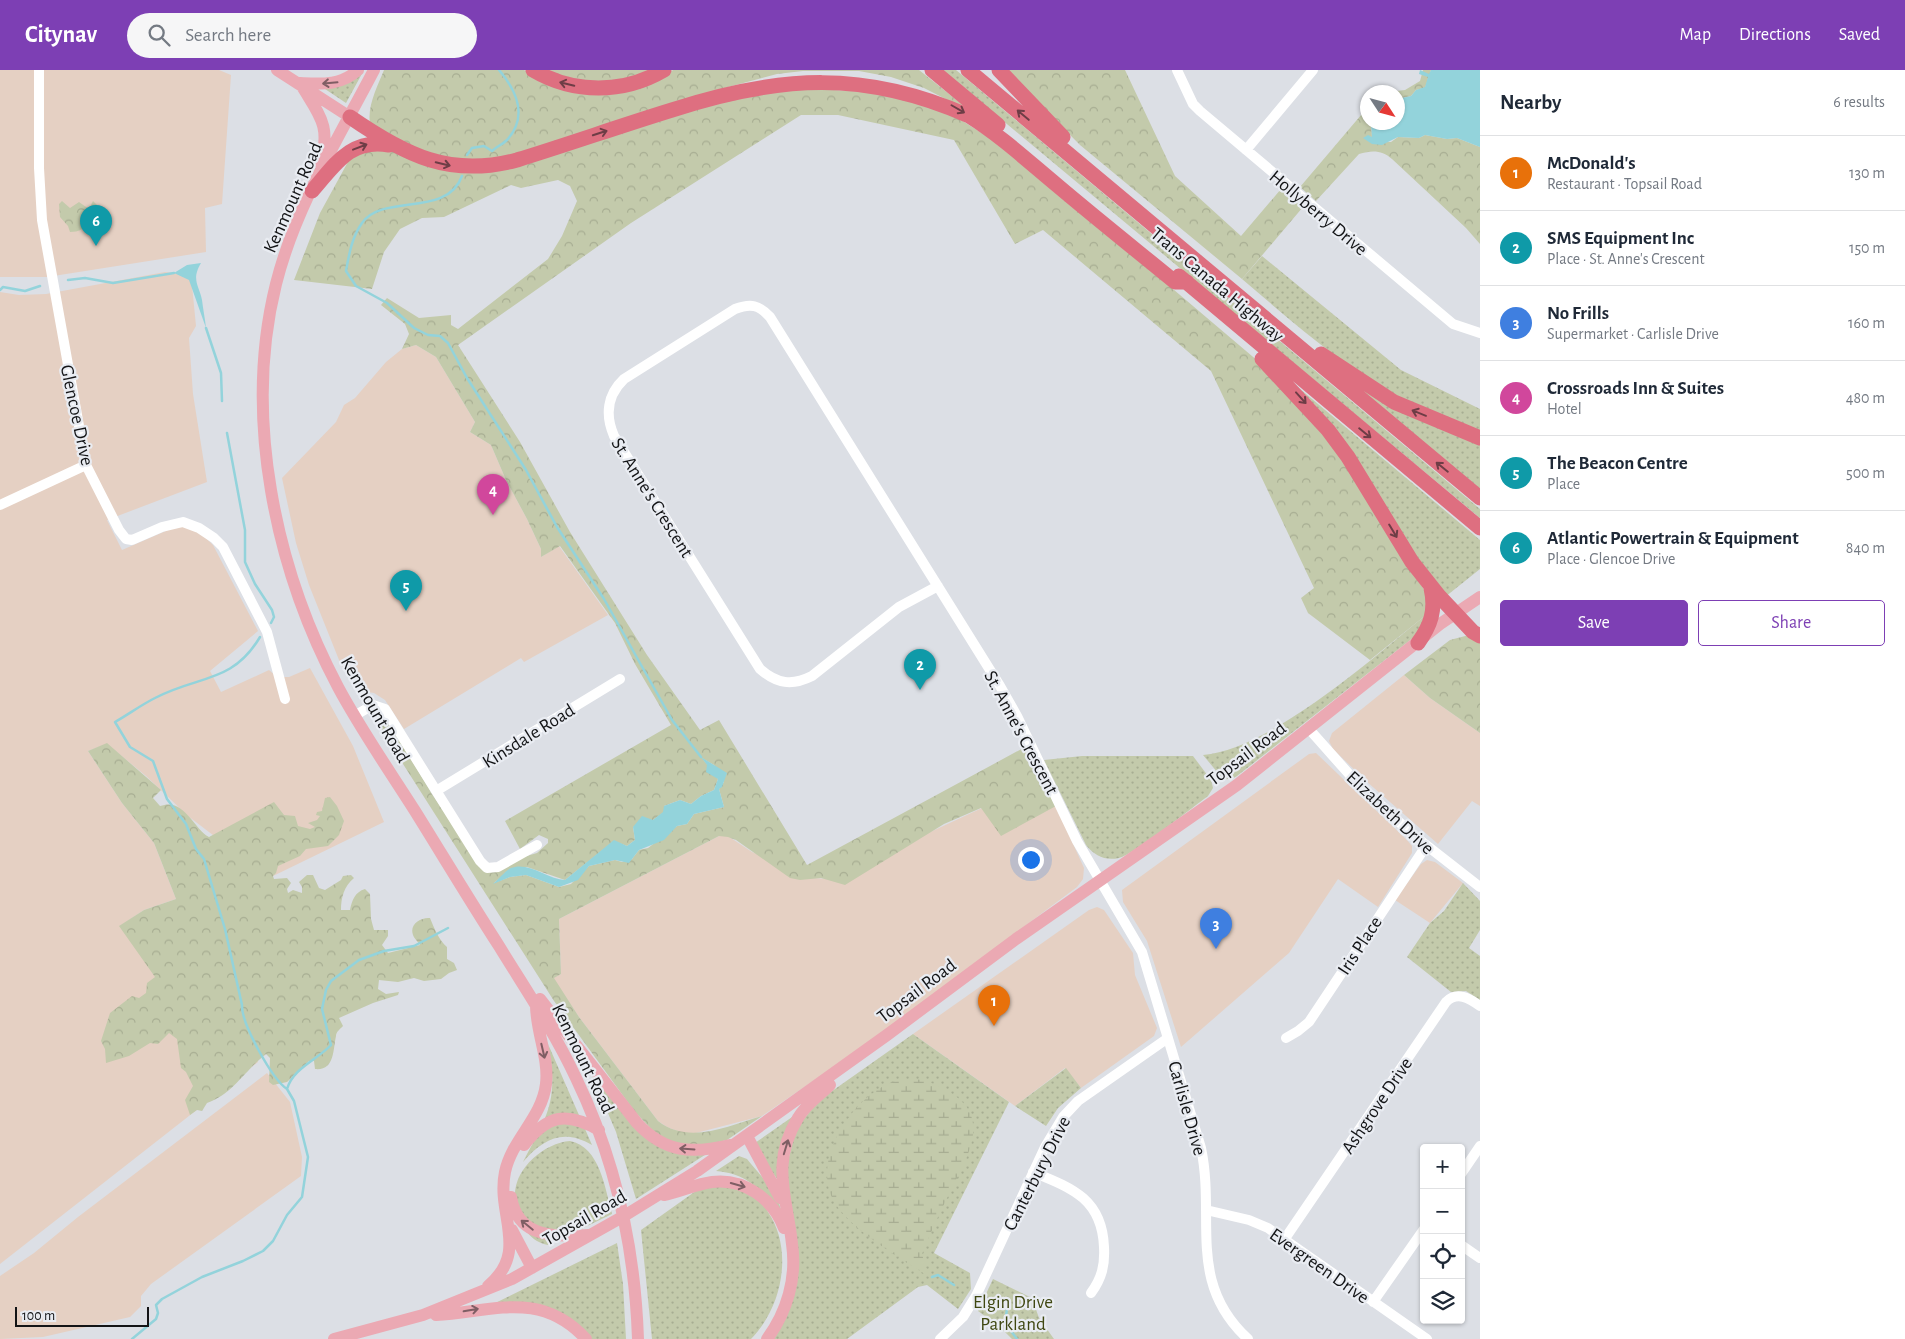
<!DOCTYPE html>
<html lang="en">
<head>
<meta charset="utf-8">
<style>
	:root { --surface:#fff; --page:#f6f6f7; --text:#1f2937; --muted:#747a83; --line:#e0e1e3; --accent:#7d3fb4 }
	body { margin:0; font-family:"Alegreya Sans",sans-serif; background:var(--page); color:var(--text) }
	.controls { position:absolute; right:15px; bottom:15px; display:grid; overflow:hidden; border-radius:5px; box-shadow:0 1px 4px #0004 }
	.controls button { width:45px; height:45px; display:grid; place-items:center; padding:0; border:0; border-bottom:1px solid var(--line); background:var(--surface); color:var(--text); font:25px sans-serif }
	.compass { position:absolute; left:1360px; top:15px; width:45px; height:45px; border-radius:50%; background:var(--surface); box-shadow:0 1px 4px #0004; rotate:126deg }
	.scale { position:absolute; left:15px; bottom:12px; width:134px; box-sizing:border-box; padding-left:5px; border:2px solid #131416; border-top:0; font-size:14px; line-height:18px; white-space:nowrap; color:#131416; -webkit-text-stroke:4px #e9ecf2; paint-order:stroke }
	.you { position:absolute; left:1030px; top:789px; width:18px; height:18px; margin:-12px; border:4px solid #fff; border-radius:50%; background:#1a73e8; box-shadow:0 0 0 8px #1a73e833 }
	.badge { display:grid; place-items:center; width:32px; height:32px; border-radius:50%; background:var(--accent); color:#fff; font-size:16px; font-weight:700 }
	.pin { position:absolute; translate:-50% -41px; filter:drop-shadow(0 1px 2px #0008) }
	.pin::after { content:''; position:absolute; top:26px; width:18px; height:15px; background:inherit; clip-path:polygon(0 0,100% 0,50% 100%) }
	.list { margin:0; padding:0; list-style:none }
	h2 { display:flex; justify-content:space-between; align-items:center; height:65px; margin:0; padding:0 20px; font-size:21px }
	h2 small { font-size:16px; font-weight:400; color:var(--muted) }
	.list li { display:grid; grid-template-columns:32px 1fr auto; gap:15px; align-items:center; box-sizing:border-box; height:75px; padding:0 20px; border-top:1px solid var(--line) }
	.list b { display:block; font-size:19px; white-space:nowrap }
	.list p { margin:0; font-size:16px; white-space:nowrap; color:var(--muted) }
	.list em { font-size:16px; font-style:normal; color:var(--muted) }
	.actions { display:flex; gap:10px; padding:15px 20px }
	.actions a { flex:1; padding:11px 0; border:1px solid var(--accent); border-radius:5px; text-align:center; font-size:18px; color:var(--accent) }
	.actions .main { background:var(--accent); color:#fff }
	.icon { flex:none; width:28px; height:28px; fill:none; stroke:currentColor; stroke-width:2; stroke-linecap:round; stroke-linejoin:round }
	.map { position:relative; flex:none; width:1480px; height:1269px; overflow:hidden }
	header { display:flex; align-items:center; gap:30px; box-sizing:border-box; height:70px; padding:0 25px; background:var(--accent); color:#fff }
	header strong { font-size:24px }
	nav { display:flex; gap:28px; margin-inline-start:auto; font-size:18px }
	.search { width:350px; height:45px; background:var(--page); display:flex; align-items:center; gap:12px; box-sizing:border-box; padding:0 18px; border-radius:28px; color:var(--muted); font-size:19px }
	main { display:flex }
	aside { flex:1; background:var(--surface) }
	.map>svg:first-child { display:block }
</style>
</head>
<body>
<header>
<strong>Citynav</strong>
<div class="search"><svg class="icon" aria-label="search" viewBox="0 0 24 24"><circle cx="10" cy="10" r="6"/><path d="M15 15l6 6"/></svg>Search here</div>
<nav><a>Map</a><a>Directions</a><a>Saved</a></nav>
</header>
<main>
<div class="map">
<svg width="1480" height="1269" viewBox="0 0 1480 1269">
	<defs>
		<pattern id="green-dots" width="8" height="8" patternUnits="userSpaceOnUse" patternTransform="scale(1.25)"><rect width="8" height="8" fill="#c3caab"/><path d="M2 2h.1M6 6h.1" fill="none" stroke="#a7ad92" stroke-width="1.8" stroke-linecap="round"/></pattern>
		<pattern id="forest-crowns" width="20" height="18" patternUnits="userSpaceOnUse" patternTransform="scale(1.25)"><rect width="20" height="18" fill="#c3caab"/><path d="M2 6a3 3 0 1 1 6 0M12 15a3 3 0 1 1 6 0" fill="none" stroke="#a7ad92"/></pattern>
		<pattern id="wetland-marsh" width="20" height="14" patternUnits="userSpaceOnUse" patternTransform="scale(1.25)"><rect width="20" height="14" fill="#c3caab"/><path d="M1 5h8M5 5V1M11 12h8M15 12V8" fill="none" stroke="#a7ad92"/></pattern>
	</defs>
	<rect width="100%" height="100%" fill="#dcdfe5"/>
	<path fill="#e5d0c3" d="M0,0H219L231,5L222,134L205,138L206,182L47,207H0Z
		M165,202L191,205L196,256L189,268L193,324L207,412L107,450L122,480L182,454L203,465L213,475L258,561L210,601L221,622L269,600L277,607H289L310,598L353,676L384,752L269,808L188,746L146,706L107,674L88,681L122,733L154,773L176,829L144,840L120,856L215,862L258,992L0,1194V222L19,225L46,224Z
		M416,275L436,287L475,352L470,362L491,375L506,410L527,449L541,479V487L559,476L608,545L524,592L521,588L404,659L385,630L374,623L361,621L352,613L339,590L309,515L296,473L282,408L336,352L344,335L355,328L386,292L402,279Z
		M1404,605L1430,628L1480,663V736L1472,731L1438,774L1366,711L1333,679L1329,671L1332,663Z
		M1316,683L1407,770L1412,776V783L1378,837L1338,809L1289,883L1181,977L1147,871L1123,832L1122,820L1309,684Z
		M1056,736L1084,798L1083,809L1077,817L871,971L762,1046L696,1063L685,1064L667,1057L658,1051L579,947L553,908L561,904L559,849L719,766H728L752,782L814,808L829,809L982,738Z
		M1427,790L1435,792L1463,813L1430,853L1395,830L1421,794Z
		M1097,837L1104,840L1133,883L1135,905L1157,958L1154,966L1081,1018L1065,998L1015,1036L913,964L1089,840Z
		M267,1003L290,1032L302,1087L301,1106L151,1214L141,1226V1236L130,1247L43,1267L0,1269V1206L34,1183L78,1147Z"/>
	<path fill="url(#green-dots)" d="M364,0L346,33L322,17Z
		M942,0H956L1480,439V448Z
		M1262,186L1401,300L1480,339V362C1459,354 1436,347 1415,337C1351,303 1297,256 1242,209Z
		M1331,298L1480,371V419Z
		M1287,308L1480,470V499L1445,527Z
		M1431,541L1423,560L1237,706L1232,709H1223L1203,685C1272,679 1377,584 1431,541Z
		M1082,686H1193L1211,710L1213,718L1208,726C1193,737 1133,785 1119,788C1105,791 1095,786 1086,775L1044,690Z
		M1463,813L1480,831V860L1469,878L1480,886V930L1466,921L1451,922L1407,887L1430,853L1444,841Z
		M913,964L1009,1032L934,1183L970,1203L971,1219L958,1239L927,1215L918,1217L847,1269H773L790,1238L786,1099L796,1059L818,1031Z
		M548,974L592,1075C563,1058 543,1069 523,1092C548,1044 559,1031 548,974Z
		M1066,998L1081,1018L1058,1038L1046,1056L1015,1036Z
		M590,1001L634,1054L708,1083L636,1129L616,1062Z
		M795,1045L778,1110L752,1075Z
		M570,1071C600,1077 605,1118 612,1144L548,1175C530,1171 524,1160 519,1143C518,1138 515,1133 515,1128C513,1099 544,1073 570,1071Z
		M739,1086L747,1089C764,1110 784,1128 783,1156C763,1125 756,1105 716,1101Z
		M714,1108C726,1114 750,1121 760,1129C763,1132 766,1138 768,1142C794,1180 782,1238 751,1269H652L641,1160Z
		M617,1173L623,1214L626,1269H586L574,1259L530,1241L475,1243Z
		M993,1209L1032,1228L1039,1248L1054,1269H1012L1001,1258L978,1241Z"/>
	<path fill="url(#forest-crowns)" fill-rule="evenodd" d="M384,0H524L560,18L669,3L673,0H919L973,43L924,18L891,7L859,1H803L777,4L728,17L501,90L433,88L370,53C367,36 378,15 384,0Z
		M541,0H656L598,15Z
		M1006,0H1125L1175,106L1241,166L1281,119L1303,137L1242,209L1080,75Z
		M1423,0H1431L1425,18L1416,20L1411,26L1398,29V22H1388L1405,20L1420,11Z
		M764,16L921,25L1009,80L1272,303L1324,360L1423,518L1429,530L1431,541L1370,590L1308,543L1301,528L1314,518L1211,301L1043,160L1015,174L954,70L838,45H801L631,153L458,275L520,372L570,462L647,585L700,660L719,650L807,795L1027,676L1056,736L1001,766L981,738L944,754L845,815L821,808L800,810L790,808L736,770L728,767L719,766L559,849L561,904L554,908L579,947L658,1051C689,1075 728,1056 762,1046L727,1070L710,1074L686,1075L659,1067L635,1042L554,931L375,650L385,646L432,724L483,799L537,783L548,773V769L539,765L520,779L505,751L671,655L635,594L615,553L560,476L541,487V479L527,449L506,410L491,375L470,362L475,352L436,287L416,275L402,279L409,264L405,254L381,235L387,228L419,248L451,245V255L458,259L548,189L562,166L577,131L570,116L558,110L521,118L511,115L444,147L422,148L400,159L384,182L372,219L294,210L320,143L349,90L360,82L382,77L452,101ZM702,688L714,695L724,712L719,719L724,737L694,744L687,754L677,756L648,778L639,780L632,789L622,792L615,790L589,796L571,814L559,817L526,805L510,807L494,813L510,799L527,797L565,810L614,771L627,776L635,770L633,757L653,750L664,742V736L680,730L691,734L701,726L714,720L718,709Z
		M1367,38L1368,52L1371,53L1372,67L1366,66L1386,72H1391L1398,67L1419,68L1425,65L1447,69L1457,68L1480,77V174L1466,158L1392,89C1382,80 1372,80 1359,84L1316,131L1300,117Z
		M62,131L70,138L79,132L89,139L93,131L97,135L99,156L89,149C86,159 79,162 70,162L68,156L60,147L59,134Z
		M1469,565L1480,570V663L1430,628L1404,605L1450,570Z
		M107,673L161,720L153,728L160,736C184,727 193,758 209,767L274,732L284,745L295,746L298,756L310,759L315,757L308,753L317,750L320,746L316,745L317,742L322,741L325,728L330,727L337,736L344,751L339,765L328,776L306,779L300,786L278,796L276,803L273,806L274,809L287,808L291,813L287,819L288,823L293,820L302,823V817L299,812L307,805H313L319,818L325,820L341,810L343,806L351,805L354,808C344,816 341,828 341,840H350C352,830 355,822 365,819L370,824L371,849L374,860H388V866L382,875L388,883L420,875C418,872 414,868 413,865C409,854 421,847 430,848C434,858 439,870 447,877V889L454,893L457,900L449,903L441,909L424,911L414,908L398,912L379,910L378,919L386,924L399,922L398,925L373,933L339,948L343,956C340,959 336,962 336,966C333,979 335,1001 315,999L314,991H309L287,1012L273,1015L269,1012L270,988L266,984C245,1000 233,1024 207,1033L202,1041L197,1040L190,1045L185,1030L193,1016L186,1002L181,998L177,969L169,963L158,974L150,973L129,986L106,993L105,979L101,971L110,943L132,926L139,928L146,923L147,913L155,907L119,856L144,840L176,829L154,773L122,733L88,681Z"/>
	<path fill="url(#wetland-marsh)" d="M911,1009C925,1009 936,1014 947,1021C995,1046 966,1089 949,1124C939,1144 930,1164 922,1184L926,1198L932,1206L931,1208C903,1190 856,1163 837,1136C809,1097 846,1037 882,1017C891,1011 901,1010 911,1009Z"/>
	<path fill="#93d3db" d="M1420,0L1429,4L1431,0H1480V77L1457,68L1447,69L1425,65L1419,68L1398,67L1382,75L1372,74L1363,68L1368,65L1372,67L1371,53L1398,52V29L1411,26L1416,20L1425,17L1428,7L1419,4Z
		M201,193C191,210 199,215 202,230C203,239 205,248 206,258L189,210L174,203L187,195Z
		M701,687L727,703L722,717L719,719L724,737L694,744L687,754L677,756L664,770L639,780L629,793L615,790L589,796L578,810L559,817L526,805L510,807L493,814C498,810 505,801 511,798C528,791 548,809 565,810L614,770L627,776L635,770L633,757L642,746L653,750L663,742L664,736L680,730L691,734L701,726L714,720L718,709L706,702L707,695Z"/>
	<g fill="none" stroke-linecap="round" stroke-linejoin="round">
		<path stroke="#93d3db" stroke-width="2.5" d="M467,85L472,78L484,76L492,81C497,76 502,75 507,70C528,47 517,21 499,0
			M462,106C447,148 383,123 362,153C352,167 349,184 346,201L356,216L387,233L414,258L428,265L440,266L448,273L467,308L526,400L557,457L604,529L672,650L701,687
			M68,210L85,208L113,213L174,203
			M0,220L3,217L25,221L40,216
			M206,258L221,303L222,331
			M227,363L245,460V492L255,514L272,540L274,547L271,553
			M260,567C232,614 198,605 155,628C141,635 129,644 115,652L130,677L153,691L167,729L186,754L196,779L204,789L225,859L242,935C241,953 272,1009 287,1019
			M932,1207L938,1205L954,1215
			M998,1230L1007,1239L1005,1253L1017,1269
			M132,1269L156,1249L158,1243L156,1235L162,1229L202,1207L243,1191L263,1181L273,1171L287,1145L302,1127L308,1087L294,1031L287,1019C293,998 317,990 331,975L322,939L326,920L331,911L359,890L384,881L414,876L448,858"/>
		<path stroke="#fff" stroke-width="10" d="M39,0V98L42,150L51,200L86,395L119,460L126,469L132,470L162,457L183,452L199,458L214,468L223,477L267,562L285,629
			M1177,0L1193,34L1200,41L1453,254L1480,263
			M1246,80L1313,0
			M0,435L86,395
			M938,516L899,537L812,606C792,616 777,614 760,599L614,366C605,345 607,325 624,309L735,239C751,233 759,235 770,247L1000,616L1017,646L1077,771L1142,882L1201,1078C1216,1149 1186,1212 1248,1269
			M354,646L373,635L385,639L480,791L487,798L498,797L537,775
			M1309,659L1357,713L1412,764L1480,817
			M436,721L620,609
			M1286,968L1298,961L1309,952L1426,776
			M1033,1102C1072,1118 1102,1129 1104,1177C1105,1195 1102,1208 1091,1223
			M1461,1104L1480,1076
			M1206,1140L1249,1150L1268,1158L1427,1269
			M1284,1170L1446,932C1457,921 1469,928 1480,936
			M1461,1175L1480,1188
			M1373,1232L1424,1159
			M940,1269L963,1247L976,1226L1045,1077L1063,1047L1078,1031L1168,968"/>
		<path stroke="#eba9b3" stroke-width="12" d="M277,0L350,47
			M374,0C338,69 295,138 276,214C243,346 275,498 338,617C361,660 389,700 415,741C443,786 470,831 499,876C526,920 554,961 576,1008C615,1089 635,1179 638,1269
			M300,13C319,45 332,55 320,94
			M300,13C321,14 341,16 358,0
			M540,929L637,1053C665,1083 692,1084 730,1075
			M747,1066L780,1128
			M524,1075C547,1045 566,1041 599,1060
			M664,1125C680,1122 696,1114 712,1112C744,1108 773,1129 784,1158
			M511,1127C518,1169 555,1166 588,1165
			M512,1160L532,1198
			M488,1216C530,1181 496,1145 505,1102C512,1069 542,1048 546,1014C549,987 536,962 536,935
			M436,1245C492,1242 540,1219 586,1269
			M334,1269L423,1245L512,1209L624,1146L697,1101L887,965L1016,869L1237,715L1440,554L1480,527
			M767,1269C787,1242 797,1208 792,1174C787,1127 770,1093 798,1048C806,1034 819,1026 830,1015"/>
		<path stroke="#de6f80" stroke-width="15" d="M533,0C574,24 623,24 664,0
			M932,0L998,55
			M968,0L1480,428
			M999,0L1063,67
			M350,47C405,85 450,108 517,90C569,74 620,56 672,40C780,5 865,0 969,46C1001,66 1029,92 1058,116C1097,149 1136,180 1175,212H1187
			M312,121C335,95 350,68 389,75
			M1179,206L1480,458
			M1321,284L1394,332L1480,368
			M1262,289L1328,360L1348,387L1412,492L1439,526L1473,562L1480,566
			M1418,573C1431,555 1436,540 1431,518"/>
	</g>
	<defs><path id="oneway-shaft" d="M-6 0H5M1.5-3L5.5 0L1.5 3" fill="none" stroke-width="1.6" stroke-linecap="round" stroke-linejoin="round" transform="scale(1.25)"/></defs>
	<g stroke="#7f5e64">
		<use href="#oneway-shaft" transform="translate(330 13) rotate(175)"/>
		<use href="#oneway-shaft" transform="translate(543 981) rotate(77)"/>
		<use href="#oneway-shaft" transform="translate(786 1077) rotate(-73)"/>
		<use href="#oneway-shaft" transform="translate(687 1079) rotate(-176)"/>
		<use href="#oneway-shaft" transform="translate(738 1115) rotate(16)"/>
		<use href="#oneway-shaft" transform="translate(527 1155) rotate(-141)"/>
		<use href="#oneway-shaft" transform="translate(471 1240) rotate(-10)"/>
	</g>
	<g stroke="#6e3d46">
		<use href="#oneway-shaft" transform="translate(567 14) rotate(-166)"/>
		<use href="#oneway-shaft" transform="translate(958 39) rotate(30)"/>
		<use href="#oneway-shaft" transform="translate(1023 45) rotate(-140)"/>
		<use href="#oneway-shaft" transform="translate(600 63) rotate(-18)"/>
		<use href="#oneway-shaft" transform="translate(360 77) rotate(-21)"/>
		<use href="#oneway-shaft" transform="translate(443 94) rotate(13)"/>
		<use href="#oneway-shaft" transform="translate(1301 328) rotate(48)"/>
		<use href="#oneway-shaft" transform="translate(1419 343) rotate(-158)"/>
		<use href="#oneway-shaft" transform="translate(1365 363) rotate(39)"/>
		<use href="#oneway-shaft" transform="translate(1442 397) rotate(-141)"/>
		<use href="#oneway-shaft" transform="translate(1393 461) rotate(59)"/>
	</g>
	<g text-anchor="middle" stroke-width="4.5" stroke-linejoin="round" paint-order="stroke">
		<g font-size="19" fill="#131416" stroke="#e9ecf2">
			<text transform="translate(292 127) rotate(-66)" y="7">Kenmount Road</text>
			<text transform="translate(1319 142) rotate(40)" y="7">Hollyberry Drive</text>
			<text transform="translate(1218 214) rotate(40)" y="7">Trans Canada Highway</text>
			<text transform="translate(78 345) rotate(78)" y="7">Glencoe Drive</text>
			<text transform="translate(653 427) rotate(58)" y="7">St. Anne's Crescent</text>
			<text transform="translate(376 639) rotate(60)" y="7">Kenmount Road</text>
			<text transform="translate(1022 662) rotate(62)" y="7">St. Anne's Crescent</text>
			<text transform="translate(528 665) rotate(-32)" y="7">Kinsdale Road</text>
			<text transform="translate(1246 683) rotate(-37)" y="7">Topsail Road</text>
			<text transform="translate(1391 742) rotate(43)" y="7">Elizabeth Drive</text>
			<text transform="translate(1359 875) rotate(-57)" y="7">Iris Place</text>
			<text transform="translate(916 920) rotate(-37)" y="7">Topsail Road</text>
			<text transform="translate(584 988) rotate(64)" y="7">Kenmount Road</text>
			<text transform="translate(1376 1035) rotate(-56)" y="7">Ashgrove Drive</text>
			<text transform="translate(1188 1038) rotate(74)" y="7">Carlisle Drive</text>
			<text transform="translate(1036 1103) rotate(-63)" y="7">Canterbury Drive</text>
			<text transform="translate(584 1147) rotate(-30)" y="7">Topsail Road</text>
			<text transform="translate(1320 1195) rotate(35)" y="7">Evergreen Drive</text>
		</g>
		<g font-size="19" fill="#3f4711" stroke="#e9ecf2">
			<text x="1013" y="1238">Elgin Drive<tspan x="1013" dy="22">Parkland</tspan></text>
		</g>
	</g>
</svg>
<div class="controls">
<button>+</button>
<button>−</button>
<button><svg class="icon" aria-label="locate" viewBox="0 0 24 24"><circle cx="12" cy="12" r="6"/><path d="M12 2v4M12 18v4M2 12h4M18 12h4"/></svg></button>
<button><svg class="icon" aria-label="layers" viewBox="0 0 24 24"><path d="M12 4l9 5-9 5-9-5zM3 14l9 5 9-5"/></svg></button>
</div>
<svg class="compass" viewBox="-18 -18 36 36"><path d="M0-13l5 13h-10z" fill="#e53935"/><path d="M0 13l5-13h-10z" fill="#747a83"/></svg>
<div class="scale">100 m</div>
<div class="you"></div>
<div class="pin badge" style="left:994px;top:956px;background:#e8710a">1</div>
<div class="pin badge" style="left:920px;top:620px;background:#0f9aa8">2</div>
<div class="pin badge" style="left:1216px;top:879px;background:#3f7fe0">3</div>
<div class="pin badge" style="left:493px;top:445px;background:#d1479c">4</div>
<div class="pin badge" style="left:406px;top:541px;background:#0f9aa8">5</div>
<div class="pin badge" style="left:96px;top:176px;background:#0f9aa8">6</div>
</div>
<aside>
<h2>Nearby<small>6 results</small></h2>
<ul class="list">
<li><span class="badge" style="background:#e8710a">1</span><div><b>McDonald's</b><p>Restaurant · Topsail Road</p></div><em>130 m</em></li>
<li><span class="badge" style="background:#0f9aa8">2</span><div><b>SMS Equipment Inc</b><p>Place · St. Anne's Crescent</p></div><em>150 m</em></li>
<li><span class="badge" style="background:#3f7fe0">3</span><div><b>No Frills</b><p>Supermarket · Carlisle Drive</p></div><em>160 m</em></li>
<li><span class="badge" style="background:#d1479c">4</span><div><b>Crossroads Inn &amp; Suites</b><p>Hotel</p></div><em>480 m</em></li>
<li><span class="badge" style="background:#0f9aa8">5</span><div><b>The Beacon Centre</b><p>Place</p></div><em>500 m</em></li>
<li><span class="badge" style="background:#0f9aa8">6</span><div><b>Atlantic Powertrain &amp; Equipment</b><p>Place · Glencoe Drive</p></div><em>840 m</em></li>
</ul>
<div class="actions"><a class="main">Save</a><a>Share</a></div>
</aside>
</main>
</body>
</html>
